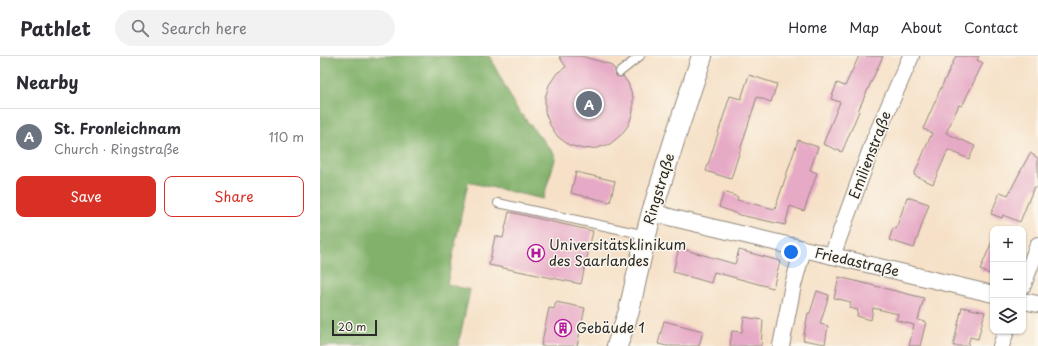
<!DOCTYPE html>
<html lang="en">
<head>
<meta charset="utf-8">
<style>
	:root { --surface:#fff; --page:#f2f2f3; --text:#2b2b33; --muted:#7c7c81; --line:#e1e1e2; --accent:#d93025 }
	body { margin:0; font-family:"Playpen Sans",sans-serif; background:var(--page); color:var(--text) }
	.controls { position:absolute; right:12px; bottom:12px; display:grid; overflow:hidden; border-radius:8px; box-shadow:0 1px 3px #0004 }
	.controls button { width:36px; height:36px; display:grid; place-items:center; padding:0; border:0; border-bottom:1px solid var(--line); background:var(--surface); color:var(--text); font:20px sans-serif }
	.scale { position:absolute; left:12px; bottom:10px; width:45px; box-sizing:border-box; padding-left:4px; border:2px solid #2b2b2b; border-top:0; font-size:11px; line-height:14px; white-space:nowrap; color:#2b2b2b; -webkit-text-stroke:3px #fbf7ec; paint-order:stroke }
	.you { position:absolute; left:471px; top:196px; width:14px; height:14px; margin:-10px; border:3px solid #fff; border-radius:50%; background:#1a73e8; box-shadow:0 0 0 6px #1a73e833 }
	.badge { display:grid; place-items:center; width:26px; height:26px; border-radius:50%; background:var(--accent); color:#fff; font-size:13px; font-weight:700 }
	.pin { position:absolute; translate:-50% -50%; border:2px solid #fff; box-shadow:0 1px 4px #0006 }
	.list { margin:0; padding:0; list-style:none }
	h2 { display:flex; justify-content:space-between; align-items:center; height:52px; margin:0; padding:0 16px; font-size:17px }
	h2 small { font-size:13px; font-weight:400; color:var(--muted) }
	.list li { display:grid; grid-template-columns:26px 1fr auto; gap:12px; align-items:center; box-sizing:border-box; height:56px; padding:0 16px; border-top:1px solid var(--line) }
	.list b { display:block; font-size:15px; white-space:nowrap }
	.list p { margin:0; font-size:13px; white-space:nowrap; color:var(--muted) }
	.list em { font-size:13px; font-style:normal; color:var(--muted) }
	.actions { display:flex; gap:8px; padding:12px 16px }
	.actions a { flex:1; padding:9px 0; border:1px solid var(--accent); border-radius:8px; text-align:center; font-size:14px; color:var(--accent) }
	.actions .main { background:var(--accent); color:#fff }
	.icon { flex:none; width:22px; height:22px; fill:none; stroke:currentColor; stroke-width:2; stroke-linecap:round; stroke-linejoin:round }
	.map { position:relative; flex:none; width:718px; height:290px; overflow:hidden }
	header { display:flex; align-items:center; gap:24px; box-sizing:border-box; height:56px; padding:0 20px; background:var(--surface); border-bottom:1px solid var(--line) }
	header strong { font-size:19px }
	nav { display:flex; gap:22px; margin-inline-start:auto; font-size:14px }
	.search { width:280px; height:36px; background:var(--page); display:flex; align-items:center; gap:10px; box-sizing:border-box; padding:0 14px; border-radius:22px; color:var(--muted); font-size:15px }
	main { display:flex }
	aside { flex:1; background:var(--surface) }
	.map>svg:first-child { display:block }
</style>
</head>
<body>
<header>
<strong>Pathlet</strong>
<div class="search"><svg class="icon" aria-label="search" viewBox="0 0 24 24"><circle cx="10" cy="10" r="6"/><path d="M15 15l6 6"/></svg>Search here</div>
<nav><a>Home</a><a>Map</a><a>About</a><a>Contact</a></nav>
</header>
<main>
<aside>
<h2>Nearby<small></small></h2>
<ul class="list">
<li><span class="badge" style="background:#6b7280">A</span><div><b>St. Fronleichnam</b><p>Church · Ringstraße</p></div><em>110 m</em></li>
</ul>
<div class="actions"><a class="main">Save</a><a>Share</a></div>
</aside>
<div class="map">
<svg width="718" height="290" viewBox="0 0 718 290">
	<rect width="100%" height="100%" fill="#fbf7ec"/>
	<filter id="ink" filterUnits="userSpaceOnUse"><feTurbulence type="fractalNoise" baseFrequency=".025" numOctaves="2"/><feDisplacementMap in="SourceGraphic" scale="8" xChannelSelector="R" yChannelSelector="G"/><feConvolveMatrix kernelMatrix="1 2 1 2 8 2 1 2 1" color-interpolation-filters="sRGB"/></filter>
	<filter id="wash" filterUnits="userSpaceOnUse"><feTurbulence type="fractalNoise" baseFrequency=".012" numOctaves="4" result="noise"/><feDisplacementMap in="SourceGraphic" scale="16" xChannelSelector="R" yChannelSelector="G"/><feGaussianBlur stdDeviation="0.9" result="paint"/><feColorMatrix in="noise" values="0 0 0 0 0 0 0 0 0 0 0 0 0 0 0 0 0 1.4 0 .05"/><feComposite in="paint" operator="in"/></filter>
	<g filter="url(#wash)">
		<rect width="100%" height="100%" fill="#f6e1c8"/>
		<path fill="#81b16b" stroke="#566e4b" d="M11,0H169L197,53L236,100L223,143L148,126L127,228L150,234L138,290H0V2Z"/>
		<g id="blocks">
			<path fill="#e7aac6" d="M239,0H261L289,8L295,13V16L296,20L300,21L303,20L308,27L313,41V55L309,68L301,79L290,88L277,92L263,93L249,89L238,81L230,69L225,56V42L229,29L237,17L246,11Z
				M539,0H563L538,55H539L522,96L503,88L520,46L511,43L517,27L525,30Z
				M636,0H659L657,4L663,7L642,50L639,49L626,77L655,90L649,103L628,94L613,128L594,119L612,77L603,73L618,39V38Z
				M429,19L457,28L451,46L437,41L411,123L386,115L410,40L421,43Z
				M478,84L498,91L490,114L497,117L484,155L470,150L465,169L420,159L399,151L404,136L418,141L417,144L455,153Z
				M710,97L718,102V133L714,131L700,166L683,159L682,162L671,158L680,136L688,139Z
				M256,116L295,125L290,146L251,137Z
				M587,141L609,148L594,192L569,184L573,172L576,173Z
				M189,156L273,175L261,228L169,209L175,180L183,182Z
				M673,183V219L660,214Z
				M359,192L415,208L419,194L460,205L453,232L394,216L391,227L353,216Z
				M519,221L604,242L598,264L606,266L600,290H589L594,269L576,264L578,258L553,252L551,264L537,260L538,254L529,252L531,246L514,242Z
				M497,235L509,239L500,268L508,270L505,288L483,284L488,257H490Z
				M236,246L265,252L257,290H221L229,252L234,253Z
				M642,251L665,256L658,283L650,281L648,290H633Z
				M424,261L443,264L441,290H410L412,275L422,276Z
				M344,265L383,275L379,290H347L338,288Z"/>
		</g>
	</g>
	<g filter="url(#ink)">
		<use href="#blocks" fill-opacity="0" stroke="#90867a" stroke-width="1"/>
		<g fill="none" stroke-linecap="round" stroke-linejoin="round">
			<g stroke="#90867a" stroke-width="10">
				<path id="service" d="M300,16L320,0
					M178,147L326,179"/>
			</g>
			<g stroke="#90867a" stroke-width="18">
				<path id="minor" d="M332,156L353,162L673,238
					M512,200L555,82L591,0
					M703,229L718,189
					M703,245L718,248
					M461,290L473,229L483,193
					M681,290L686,275"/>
			</g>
			<g stroke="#90867a" stroke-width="22">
				<path id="tertiary" d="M297,290L309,255L326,179L332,156L355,82L382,0"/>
			</g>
			<use href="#service" stroke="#fff" stroke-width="8"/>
			<use href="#minor" stroke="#fff" stroke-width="16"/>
			<use href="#tertiary" stroke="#fff" stroke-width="20"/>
		</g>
	</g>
	<defs>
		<g id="hospital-ring" transform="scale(0.9)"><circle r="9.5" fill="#fbf7ec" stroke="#b5179e" stroke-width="1.5"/><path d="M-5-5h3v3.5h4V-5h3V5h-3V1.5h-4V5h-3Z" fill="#b5179e"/></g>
		<g id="building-ring" transform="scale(0.9)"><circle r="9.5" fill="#fbf7ec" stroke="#b5179e" stroke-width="1.5"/><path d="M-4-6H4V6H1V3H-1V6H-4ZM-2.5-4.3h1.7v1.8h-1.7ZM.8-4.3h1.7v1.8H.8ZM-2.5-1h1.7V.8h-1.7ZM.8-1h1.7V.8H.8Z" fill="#b5179e"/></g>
	</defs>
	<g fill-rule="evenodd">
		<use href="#hospital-ring" x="216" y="197"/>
		<use href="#building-ring" x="243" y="272"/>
	</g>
	<g text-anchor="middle" stroke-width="3" stroke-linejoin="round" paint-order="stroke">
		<g font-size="14" fill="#2b2b2b" stroke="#fbf7ec">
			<text transform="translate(550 99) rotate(-69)" y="5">Emilienstraße</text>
			<text transform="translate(339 133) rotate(-73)" y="5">Ringstraße</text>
			<text transform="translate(537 206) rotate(13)" y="5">Friedastraße</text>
		</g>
		<g font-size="14" fill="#2b2b2b" stroke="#fbf7ec" text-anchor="start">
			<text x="229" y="194">Universitätsklinikum<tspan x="229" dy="16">des Saarlandes</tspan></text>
			<text x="256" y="277">Gebäude 1</text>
		</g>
	</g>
</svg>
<div class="controls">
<button>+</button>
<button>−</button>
<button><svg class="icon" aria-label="layers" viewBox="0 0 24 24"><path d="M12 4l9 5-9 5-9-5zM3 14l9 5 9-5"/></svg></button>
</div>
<div class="scale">20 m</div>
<div class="you"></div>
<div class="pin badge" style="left:269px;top:48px;background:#6b7280">A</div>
</div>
</main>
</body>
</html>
